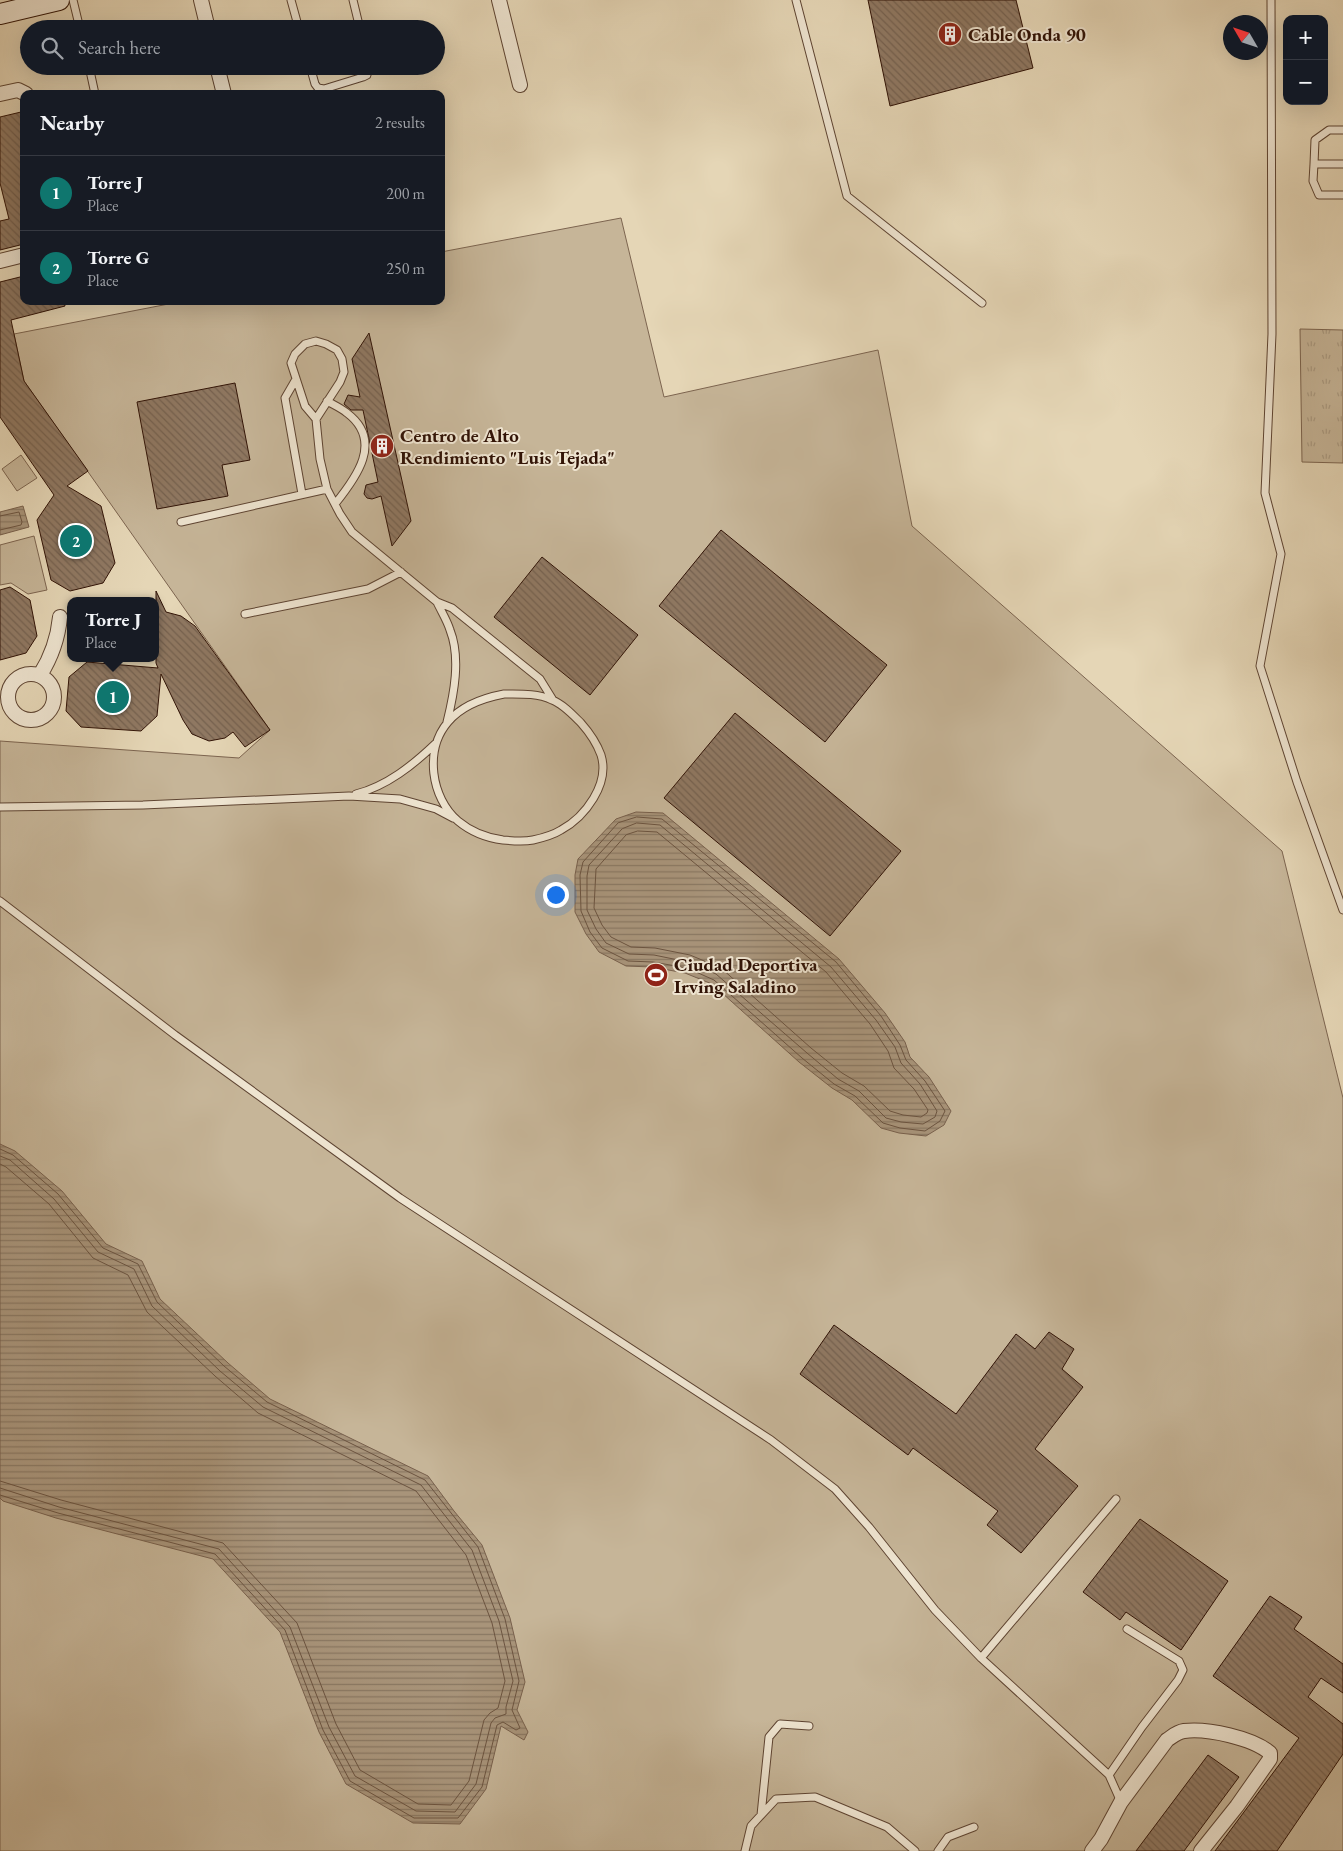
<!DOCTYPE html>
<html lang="en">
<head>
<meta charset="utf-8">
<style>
	:root { --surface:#171b24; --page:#242831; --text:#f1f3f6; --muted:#9ea1a6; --line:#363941; --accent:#0f766e }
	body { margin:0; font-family:"EB Garamond",serif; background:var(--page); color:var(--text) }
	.controls { position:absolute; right:15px; top:15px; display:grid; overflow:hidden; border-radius:10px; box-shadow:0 5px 20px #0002 }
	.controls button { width:45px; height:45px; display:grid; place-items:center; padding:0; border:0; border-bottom:1px solid var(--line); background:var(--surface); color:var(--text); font:25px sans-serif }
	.compass { position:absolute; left:1223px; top:15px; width:45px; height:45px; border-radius:50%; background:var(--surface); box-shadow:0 5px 20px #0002; rotate:309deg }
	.you { position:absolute; left:555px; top:894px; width:18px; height:18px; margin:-12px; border:4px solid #fff; border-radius:50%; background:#1a73e8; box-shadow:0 0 0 8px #1a73e833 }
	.badge { display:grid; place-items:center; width:32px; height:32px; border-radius:50%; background:var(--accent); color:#fff; font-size:16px; font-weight:700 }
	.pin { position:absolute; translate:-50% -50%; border:2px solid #fff; box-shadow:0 1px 5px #0006 }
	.popup { position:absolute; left:67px; top:597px; width:92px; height:65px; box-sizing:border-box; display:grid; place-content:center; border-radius:10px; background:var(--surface); filter:drop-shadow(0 1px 4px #0005); font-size:16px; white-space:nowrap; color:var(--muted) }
	.popup b { font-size:19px; color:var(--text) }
	.popup::after { content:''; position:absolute; left:50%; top:100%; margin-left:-10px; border:10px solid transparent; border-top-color:var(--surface) }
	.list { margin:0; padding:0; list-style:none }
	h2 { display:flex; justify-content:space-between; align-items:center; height:65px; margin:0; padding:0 20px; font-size:21px }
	h2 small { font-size:16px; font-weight:400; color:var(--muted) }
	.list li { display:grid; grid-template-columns:32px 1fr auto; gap:15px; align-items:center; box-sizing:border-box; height:75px; padding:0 20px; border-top:1px solid var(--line) }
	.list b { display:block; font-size:19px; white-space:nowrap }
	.list p { margin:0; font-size:16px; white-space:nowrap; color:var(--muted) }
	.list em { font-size:16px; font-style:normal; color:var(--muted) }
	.icon { flex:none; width:28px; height:28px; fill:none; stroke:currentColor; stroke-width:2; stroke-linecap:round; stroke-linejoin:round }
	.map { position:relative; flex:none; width:1343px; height:1851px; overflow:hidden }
	.search { position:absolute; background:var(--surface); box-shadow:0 5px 20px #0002; left:20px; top:20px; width:425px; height:55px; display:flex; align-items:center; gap:12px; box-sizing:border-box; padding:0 18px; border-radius:28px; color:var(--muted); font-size:19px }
	.panel { position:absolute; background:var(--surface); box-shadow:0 5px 20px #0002; left:20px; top:90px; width:425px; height:215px; border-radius:10px }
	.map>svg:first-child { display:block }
</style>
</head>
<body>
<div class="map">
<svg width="1343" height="1851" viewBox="0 0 1343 1851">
	<defs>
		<pattern id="grass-tufts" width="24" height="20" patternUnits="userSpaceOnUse" patternTransform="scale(1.25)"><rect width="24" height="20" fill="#c6b598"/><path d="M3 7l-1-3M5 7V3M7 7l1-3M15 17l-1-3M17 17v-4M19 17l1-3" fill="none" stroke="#ab9b82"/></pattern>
		<pattern id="water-rules" width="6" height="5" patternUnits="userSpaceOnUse" patternTransform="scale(1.25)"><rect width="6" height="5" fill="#a8947a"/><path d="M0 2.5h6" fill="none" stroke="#897862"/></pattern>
		<pattern id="building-back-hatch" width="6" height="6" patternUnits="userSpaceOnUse" patternTransform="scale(1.25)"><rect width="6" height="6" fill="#8f7862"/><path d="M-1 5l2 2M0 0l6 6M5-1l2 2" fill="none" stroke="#75614f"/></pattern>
	</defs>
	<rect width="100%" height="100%" fill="#e5d6b6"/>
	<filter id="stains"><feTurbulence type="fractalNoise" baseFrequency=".004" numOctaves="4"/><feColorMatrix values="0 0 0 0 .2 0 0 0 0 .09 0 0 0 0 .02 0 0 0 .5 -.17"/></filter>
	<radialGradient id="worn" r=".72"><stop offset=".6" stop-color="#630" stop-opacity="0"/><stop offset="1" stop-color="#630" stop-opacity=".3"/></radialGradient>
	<path fill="url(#grass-tufts)" stroke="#7c644f" d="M1300,329L1343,330V463L1302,462Z"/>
	<path fill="#c6b598" stroke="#7c644f" d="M621,218L664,397L878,350L912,526L1282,851L1343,1098V1851H0V741L239,758L270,730L24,381L14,334L184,301H441V252Z
		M21,455L37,478L17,491L2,469Z
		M34,536L47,590L28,594L11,583L0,585V545Z"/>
	<path fill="url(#water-rules)" stroke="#78604c" d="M23,506L29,527L0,535V512Z
		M636,812L663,813L839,959L885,1013L905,1042L910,1057L929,1077L951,1111L944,1125L926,1136L899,1133L881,1128L852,1100L832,1088L799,1062L712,984L685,973L652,967L626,966L599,952L586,934L575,912V875L578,859L616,819Z
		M0,1144L15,1151L62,1191L106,1244L142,1261L160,1299L228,1363L270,1399L428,1476L454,1511L482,1545L510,1618L525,1682L517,1710L528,1732L524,1740L501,1726L486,1789L460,1824L413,1823L346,1784L319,1732L280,1632L213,1559L56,1518L3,1501L0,1498Z"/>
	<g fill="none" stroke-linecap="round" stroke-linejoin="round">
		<path stroke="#6c5440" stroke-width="1" d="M0,516L19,512L22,522L21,525L0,530
			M637,817L662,819L836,962L881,1016L900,1045L906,1060L925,1081L945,1111L940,1121L925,1131L900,1128L883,1123L855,1096L834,1084L802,1058L714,980L687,968L653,962L628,961L602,948L590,932L581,911L580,875L583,862L618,823Z
			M637,823L660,825L831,967L876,1020L895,1047L901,1063L920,1084L937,1111L935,1117L923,1124L901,1122L886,1118L859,1091L838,1079L807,1053L716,974L688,962L654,955L629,954L606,943L596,929L587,910V876L589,865L622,829Z
			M638,831L657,832L826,972L870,1024L888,1051L894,1068L914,1089L928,1110L927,1113L921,1117L903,1115L890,1111L864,1086L842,1073L811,1048L721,968L690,955L655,948L631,947L611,937L602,925L594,908L596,869L626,835Z
			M0,1149L13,1155L58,1194L103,1248L138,1264L157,1302L224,1366L267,1402L425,1480L478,1547L505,1619L519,1681L512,1710L520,1728L516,1730L503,1722L497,1725L482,1787L458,1818H414L350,1781L323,1730L285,1630L215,1554L58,1513L0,1495
			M0,1156L10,1160L54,1199L98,1252L134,1269L152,1306L220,1371L263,1407L421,1485L472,1550L499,1621L513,1681L506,1707V1714L495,1718L491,1723L476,1784L455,1812L416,1811L355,1776L329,1727L290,1627L219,1549L59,1507L0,1488
			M0,1164L6,1167L49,1204L93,1258L128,1275L147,1312L215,1376L258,1413L416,1491L466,1555L492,1623L505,1681L498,1708L490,1713L484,1720L469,1781L451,1805L418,1804L360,1770L336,1724L297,1623L223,1543L61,1500L0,1481"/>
	</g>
	<path fill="url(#building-back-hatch)" stroke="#311306" d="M868,0H1016L1033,68L890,106Z
		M21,112L24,123V244L0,250V221L9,219L0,183V117Z
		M24,276V301H64L65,306L11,320L24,381L88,471L67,486L101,506L115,563L103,583L70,591L51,580L37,520L54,495L0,417V282Z
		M369,333L411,521L392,546L381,496L372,499L367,498L364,494L366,485L378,482L363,410H351L344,404L348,395L360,397L352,359Z
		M235,383L250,460L222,465L228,496L157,509L137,402Z
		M721,530L887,665L825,742L659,606Z
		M542,557L638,635L590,695L494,617Z
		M10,587L30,600L37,636L26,653L0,660V590Z
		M156,591L166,612L181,616L195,626L270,730L245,747L233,732L225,738L209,741L192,734L183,720L161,674L157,716L141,731L81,727L66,711L69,677L87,662L158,668L156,663Z
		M735,713L901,851L830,936L664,798Z
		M834,1325L956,1414L1016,1334L1035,1349L1049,1332L1074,1349L1062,1369L1083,1387L1035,1449L1078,1486L1021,1553L987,1525L998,1511L913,1448L908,1455L800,1374Z
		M1140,1519L1228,1581L1181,1650L1126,1612L1120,1620L1083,1592Z
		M1270,1596L1302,1617L1294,1629L1343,1664V1693L1321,1678L1308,1697L1343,1724V1754L1277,1851H1215L1299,1738L1213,1676Z
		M1208,1755L1239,1777L1184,1851H1136Z"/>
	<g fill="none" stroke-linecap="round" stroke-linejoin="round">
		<g stroke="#5e4432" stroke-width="9">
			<path id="lane" d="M73,0L80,29
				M291,0L299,29
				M353,0L360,29
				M796,0L847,196L982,303
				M1271,0L1272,334L1265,493L1281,554L1260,666L1297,782L1343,910
				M89,66L95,94
				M310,66L315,84L318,88L324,89L363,77L367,75L368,66
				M1343,130H1329L1315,140L1314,164H1343
				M1314,164L1313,181L1319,195H1343
				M296,379L285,398L302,494
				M327,401C334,405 341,408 347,413C384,441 356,478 335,504
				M316,419L340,382L344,372L342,359L337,350L326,344L316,341L305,344L295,354L291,363L305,406L316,419L320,459L327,489L340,514L352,532L437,602L452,608L540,679L553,700
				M181,522L327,489
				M437,602C441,611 447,620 450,630C461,658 454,694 447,722
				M245,614L368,589L401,572
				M504,694C520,694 537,693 552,700C563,704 573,715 581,723C589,732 597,744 601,755C610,784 585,817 561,830C553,835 542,838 533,840C523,842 513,841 503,840C487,838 470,831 458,821C431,798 424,750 448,722C462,705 483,698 504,694Z
				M356,794C387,786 413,765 435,744
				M0,807L143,805L349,796L400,799L436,809L453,818
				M0,901L175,1035L400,1198L771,1440L835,1489L869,1527L935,1610L981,1658L1109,1775L1121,1802
				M981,1658L1116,1499
				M1109,1775L1142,1727L1178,1680L1183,1670L1179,1661L1127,1629
				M761,1815L769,1737L780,1724L809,1726
				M745,1851L751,1826L776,1799L815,1797L887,1827L915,1851
				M938,1851L948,1837L974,1827"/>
		</g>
		<g stroke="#5e4432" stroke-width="16">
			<path id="street" d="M201,0L208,29
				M499,0L520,85
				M217,66L224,94
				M0,94L18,90L26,94
				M0,261L24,255
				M8 697a23 23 0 1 1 46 0a23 23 0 1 1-46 0Z
				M40,675C52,656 58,638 60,617
				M1092,1851L1101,1839L1121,1802L1167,1740C1173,1736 1177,1732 1184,1731C1207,1728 1253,1738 1270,1753V1759L1237,1806L1201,1851"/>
		</g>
		<g stroke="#311306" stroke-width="22">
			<path id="secondary" d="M0,14L59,0"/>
		</g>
		<use href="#lane" stroke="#eee4d0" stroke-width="7"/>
		<use href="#street" stroke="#eee4d0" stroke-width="14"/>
		<use href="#secondary" stroke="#eee4d0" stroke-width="20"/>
	</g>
	<defs>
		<g id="building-disc" transform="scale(1.25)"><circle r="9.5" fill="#8f2418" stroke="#eee4d0"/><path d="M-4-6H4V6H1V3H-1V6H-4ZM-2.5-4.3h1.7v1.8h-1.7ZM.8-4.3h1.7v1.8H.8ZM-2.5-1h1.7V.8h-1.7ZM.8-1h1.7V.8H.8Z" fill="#fff"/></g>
		<g id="stadium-disc" transform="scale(1.25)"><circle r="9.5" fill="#8f2418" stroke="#eee4d0"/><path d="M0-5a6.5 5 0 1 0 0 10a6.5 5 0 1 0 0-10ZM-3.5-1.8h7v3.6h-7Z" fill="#fff"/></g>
	</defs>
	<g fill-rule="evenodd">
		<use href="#building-disc" x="950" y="34"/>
		<use href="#building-disc" x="382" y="446"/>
		<use href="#stadium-disc" x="656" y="975"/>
	</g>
	<g text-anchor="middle" stroke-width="4" stroke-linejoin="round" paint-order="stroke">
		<g font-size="19" font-weight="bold" fill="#311306" stroke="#eee4d0" text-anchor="start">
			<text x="968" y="41">Cable Onda 90</text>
			<text x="400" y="442">Centro de Alto<tspan x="400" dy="22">Rendimiento "Luis Tejada"</tspan></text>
			<text x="674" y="971">Ciudad Deportiva<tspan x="674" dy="22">Irving Saladino</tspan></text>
		</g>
	</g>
	<rect width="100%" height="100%" filter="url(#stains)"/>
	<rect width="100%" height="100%" fill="url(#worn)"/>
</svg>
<div class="controls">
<button>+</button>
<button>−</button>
</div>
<svg class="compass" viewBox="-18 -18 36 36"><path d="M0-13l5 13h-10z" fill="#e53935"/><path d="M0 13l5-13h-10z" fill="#9ea1a6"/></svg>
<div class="you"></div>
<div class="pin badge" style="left:113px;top:697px">1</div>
<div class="popup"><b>Torre J</b>Place</div>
<div class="pin badge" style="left:76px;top:541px">2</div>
<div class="search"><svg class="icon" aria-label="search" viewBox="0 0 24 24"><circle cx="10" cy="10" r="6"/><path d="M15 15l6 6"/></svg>Search here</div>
<section class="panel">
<h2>Nearby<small>2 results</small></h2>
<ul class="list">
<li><span class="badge">1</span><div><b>Torre J</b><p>Place</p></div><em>200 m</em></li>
<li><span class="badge">2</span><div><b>Torre G</b><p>Place</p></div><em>250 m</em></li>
</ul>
</section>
</div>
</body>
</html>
